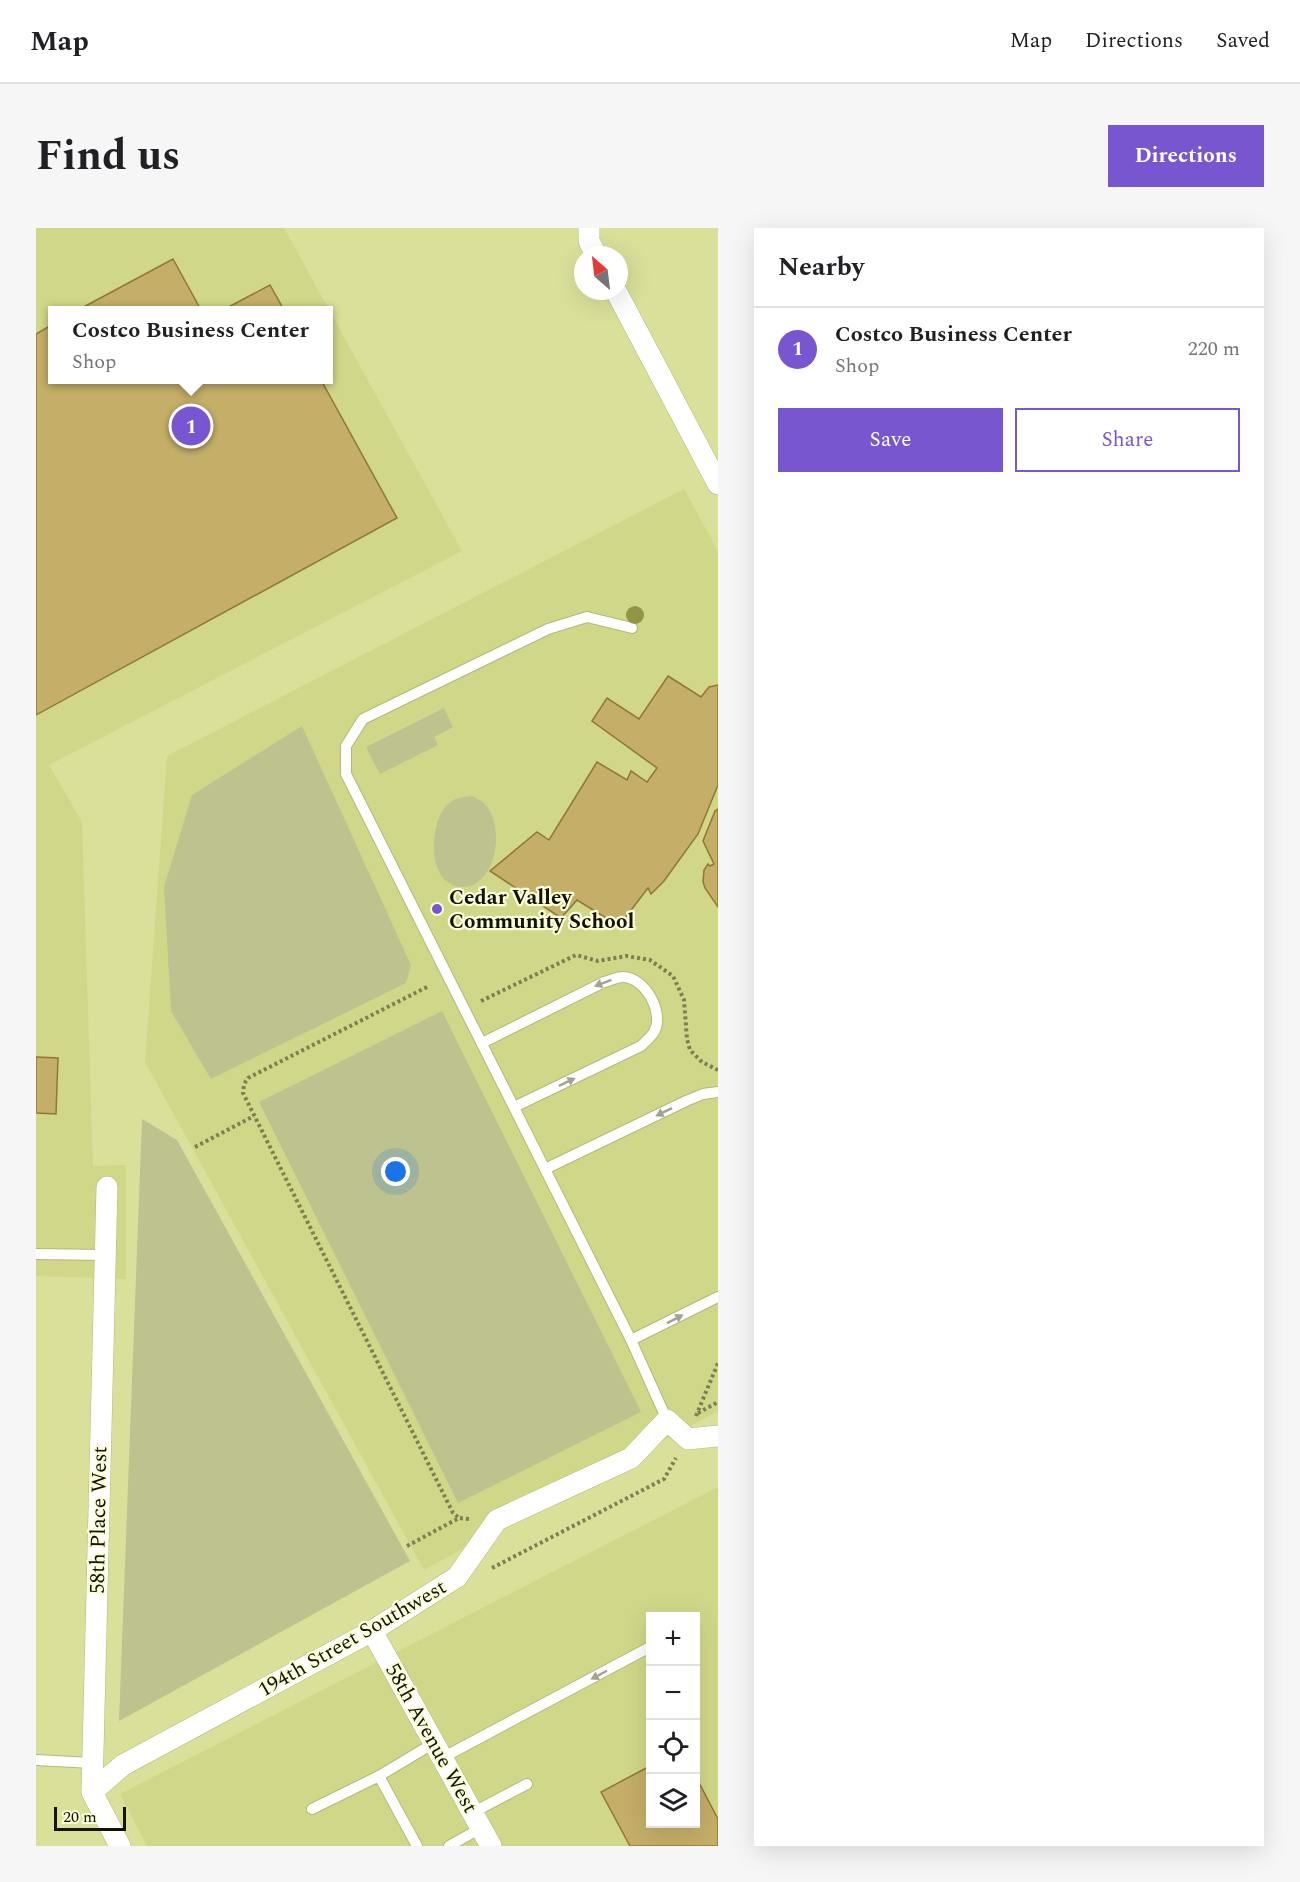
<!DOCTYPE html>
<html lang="en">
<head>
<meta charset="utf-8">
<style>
	:root { --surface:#fff; --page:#f6f6f6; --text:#202124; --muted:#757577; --line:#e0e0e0; --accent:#7856d0 }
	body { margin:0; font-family:Spectral,serif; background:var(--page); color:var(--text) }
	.controls { position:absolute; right:18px; bottom:18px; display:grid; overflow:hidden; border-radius:0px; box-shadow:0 6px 24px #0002 }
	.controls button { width:54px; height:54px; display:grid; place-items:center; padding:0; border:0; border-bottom:2px solid var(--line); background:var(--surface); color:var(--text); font:30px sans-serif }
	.compass { position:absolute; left:538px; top:18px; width:54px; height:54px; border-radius:50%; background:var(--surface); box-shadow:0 6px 24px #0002; rotate:332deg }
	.scale { position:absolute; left:18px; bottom:15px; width:72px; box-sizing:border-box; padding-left:6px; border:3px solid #131400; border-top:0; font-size:16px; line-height:21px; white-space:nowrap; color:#131400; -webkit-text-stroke:4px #fafedb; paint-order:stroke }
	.you { position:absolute; left:360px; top:944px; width:21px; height:21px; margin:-15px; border:4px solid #fff; border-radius:50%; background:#1a73e8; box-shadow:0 0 0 9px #1a73e833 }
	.badge { display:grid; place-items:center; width:39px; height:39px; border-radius:50%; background:var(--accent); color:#fff; font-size:20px; font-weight:700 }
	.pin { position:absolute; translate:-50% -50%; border:3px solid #fff; box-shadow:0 2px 6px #0006 }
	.popup { position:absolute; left:12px; top:78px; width:285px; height:78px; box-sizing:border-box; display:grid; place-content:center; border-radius:0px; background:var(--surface); filter:drop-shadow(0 2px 4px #0005); font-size:20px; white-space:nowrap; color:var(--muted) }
	.popup b { font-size:22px; color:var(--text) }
	.popup::after { content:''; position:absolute; left:50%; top:100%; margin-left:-12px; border:12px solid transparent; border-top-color:var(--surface) }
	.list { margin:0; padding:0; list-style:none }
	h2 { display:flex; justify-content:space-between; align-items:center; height:78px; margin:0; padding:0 24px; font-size:26px }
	h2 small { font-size:20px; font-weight:400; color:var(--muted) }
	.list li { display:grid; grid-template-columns:39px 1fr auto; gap:18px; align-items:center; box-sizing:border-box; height:84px; padding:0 24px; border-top:2px solid var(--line) }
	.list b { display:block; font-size:22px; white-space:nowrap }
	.list p { margin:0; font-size:20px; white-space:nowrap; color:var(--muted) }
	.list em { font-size:20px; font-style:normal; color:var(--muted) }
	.actions { display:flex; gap:12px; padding:18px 24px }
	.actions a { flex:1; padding:14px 0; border:2px solid var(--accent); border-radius:0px; text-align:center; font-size:21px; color:var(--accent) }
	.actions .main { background:var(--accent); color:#fff }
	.icon { flex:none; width:33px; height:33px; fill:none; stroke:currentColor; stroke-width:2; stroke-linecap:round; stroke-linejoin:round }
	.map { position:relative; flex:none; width:682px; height:1618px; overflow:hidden; border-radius:0px }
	header { display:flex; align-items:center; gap:36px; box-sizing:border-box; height:84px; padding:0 30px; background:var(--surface); border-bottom:2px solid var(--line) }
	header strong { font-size:28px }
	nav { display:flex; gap:33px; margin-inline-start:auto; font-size:21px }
	.intro { display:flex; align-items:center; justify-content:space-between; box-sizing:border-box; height:144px; padding:0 36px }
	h1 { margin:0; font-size:42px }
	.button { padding:15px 27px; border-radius:0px; background:var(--accent); color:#fff; font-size:21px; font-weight:700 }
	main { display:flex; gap:36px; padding:0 36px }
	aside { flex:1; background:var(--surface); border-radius:0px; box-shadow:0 6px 24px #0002 }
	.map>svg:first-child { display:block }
</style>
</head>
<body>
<header>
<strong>Map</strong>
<nav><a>Map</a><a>Directions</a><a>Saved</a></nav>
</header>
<div class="intro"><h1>Find us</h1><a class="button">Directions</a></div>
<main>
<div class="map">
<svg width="682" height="1618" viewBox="0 0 682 1618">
	<rect width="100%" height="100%" fill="#dae09a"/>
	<path fill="#d1d789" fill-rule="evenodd" d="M0,0H248L426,323L13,537L46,594L57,938L90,937V1051L0,1048ZM17,82H293V152H17Z
		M648,261L682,323V1183L388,1342L109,834L131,528Z
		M682,1259V1618H111L84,1566ZM614,1388H660V1596H614Z"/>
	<path fill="#bec28e" d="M408,480L417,499L398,509L402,517L344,546L330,519Z
		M266,498L375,737L370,755L175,851L135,783L128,659L156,567Z
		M436,568C440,570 445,572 448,575C471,597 460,662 424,659C390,655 393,596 411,577C417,570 427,569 436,568Z
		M406,783L605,1184L422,1275L223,874Z
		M106,891L141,912L374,1333L83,1493Z"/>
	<path fill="#c4ae68" stroke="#8d7834" stroke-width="1.5" d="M137,31L165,82H42Z
		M234,57L248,82H187Z
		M17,96V152H285L361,290L0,487V106Z
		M632,448L665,469L673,459L682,457V557L662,606L628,653L615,666L612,660L583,698L541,672L525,690L454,643L501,604L513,612L561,534L591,552L595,543L611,554L621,540L556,493L571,470L603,491Z
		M682,581V679L669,660L667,654L668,642L672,636L674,638L678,636L667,613L679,583Z
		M0,829L22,830L20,886L0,885Z
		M614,1538V1596H660V1549L682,1591V1618H594L565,1564Z"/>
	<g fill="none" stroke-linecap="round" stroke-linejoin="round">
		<g stroke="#b3b974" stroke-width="12">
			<path id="service" d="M596,400L551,389L512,401L327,491L310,518V546L595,1112L631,1192
				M446,815L568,754C573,753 581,749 587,749C609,749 629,785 618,804C615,809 609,814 605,818L478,879
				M509,941L650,873L667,866L682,864
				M0,1026L69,1027
				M595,1112L682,1069
				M406,1530L614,1419
				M0,1532L56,1535
				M343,1548L381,1618
				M276,1581L343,1548L398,1515
				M436,1585L491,1556
				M413,1618L445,1600"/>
		</g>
		<g stroke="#b3b974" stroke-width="22">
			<path id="minor" d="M553,0V13L560,27
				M580,63L682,256
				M71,959L56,1564L84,1618
				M336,1403L455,1618
				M56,1564L87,1537L336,1403L421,1349L461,1292L595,1230L631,1192L652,1211L682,1208"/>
		</g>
		<path stroke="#7c7f51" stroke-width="4" stroke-dasharray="3 3" stroke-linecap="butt" d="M391,759L212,850L208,856L207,865L417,1285L423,1290
			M445,773L540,727L562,733L590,728L614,732L637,748L648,772L651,811L654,822L666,834L682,842
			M159,919L218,888
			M662,1185L682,1174
			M660,1188L682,1135
			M371,1318L423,1290L433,1291
			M456,1340L628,1251L640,1230"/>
		<use href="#service" stroke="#fff" stroke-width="10"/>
		<use href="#minor" stroke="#fff" stroke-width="21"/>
	</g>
	<circle fill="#919545" cx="599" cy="387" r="9"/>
	<defs><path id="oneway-solid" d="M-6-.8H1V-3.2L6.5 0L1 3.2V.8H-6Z" transform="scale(1.5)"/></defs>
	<g fill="#a1a199">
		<use href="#oneway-solid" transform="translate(567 755) rotate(159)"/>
		<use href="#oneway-solid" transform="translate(531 854) rotate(-25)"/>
		<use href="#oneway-solid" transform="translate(628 884) rotate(154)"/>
		<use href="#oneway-solid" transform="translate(639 1091) rotate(-27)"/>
		<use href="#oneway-solid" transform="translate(563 1447) rotate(152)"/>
	</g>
	<circle fill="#7856d0" stroke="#fafedb" stroke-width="2" cx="401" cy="681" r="6"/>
	<g text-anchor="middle" stroke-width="4.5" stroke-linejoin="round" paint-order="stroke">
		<g font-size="21" font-weight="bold" fill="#131400" stroke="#fafedb" text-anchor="start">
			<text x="413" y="676">Cedar Valley<tspan x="413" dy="24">Community School</tspan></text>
		</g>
		<g font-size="21" fill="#131400" stroke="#fafedb">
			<text transform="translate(62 1292) rotate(-89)" y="7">58th Place West</text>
			<text transform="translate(316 1410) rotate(-30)" y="7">194th Street Southwest</text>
			<text transform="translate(396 1510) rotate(61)" y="7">58th Avenue West</text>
		</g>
	</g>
</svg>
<div class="controls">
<button>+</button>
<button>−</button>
<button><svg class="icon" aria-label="locate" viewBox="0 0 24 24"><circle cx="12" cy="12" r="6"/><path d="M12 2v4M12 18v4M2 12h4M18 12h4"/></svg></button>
<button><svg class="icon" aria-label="layers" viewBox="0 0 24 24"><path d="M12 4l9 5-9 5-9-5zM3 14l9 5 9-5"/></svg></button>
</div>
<svg class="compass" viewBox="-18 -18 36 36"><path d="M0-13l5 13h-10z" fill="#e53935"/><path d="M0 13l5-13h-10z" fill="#757577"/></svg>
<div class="scale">20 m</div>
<div class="you"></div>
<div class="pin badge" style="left:155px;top:198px">1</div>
<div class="popup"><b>Costco Business Center</b>Shop</div>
</div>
<aside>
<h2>Nearby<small></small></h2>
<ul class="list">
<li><span class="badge">1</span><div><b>Costco Business Center</b><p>Shop</p></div><em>220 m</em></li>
</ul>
<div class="actions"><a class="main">Save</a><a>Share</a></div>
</aside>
</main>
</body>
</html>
